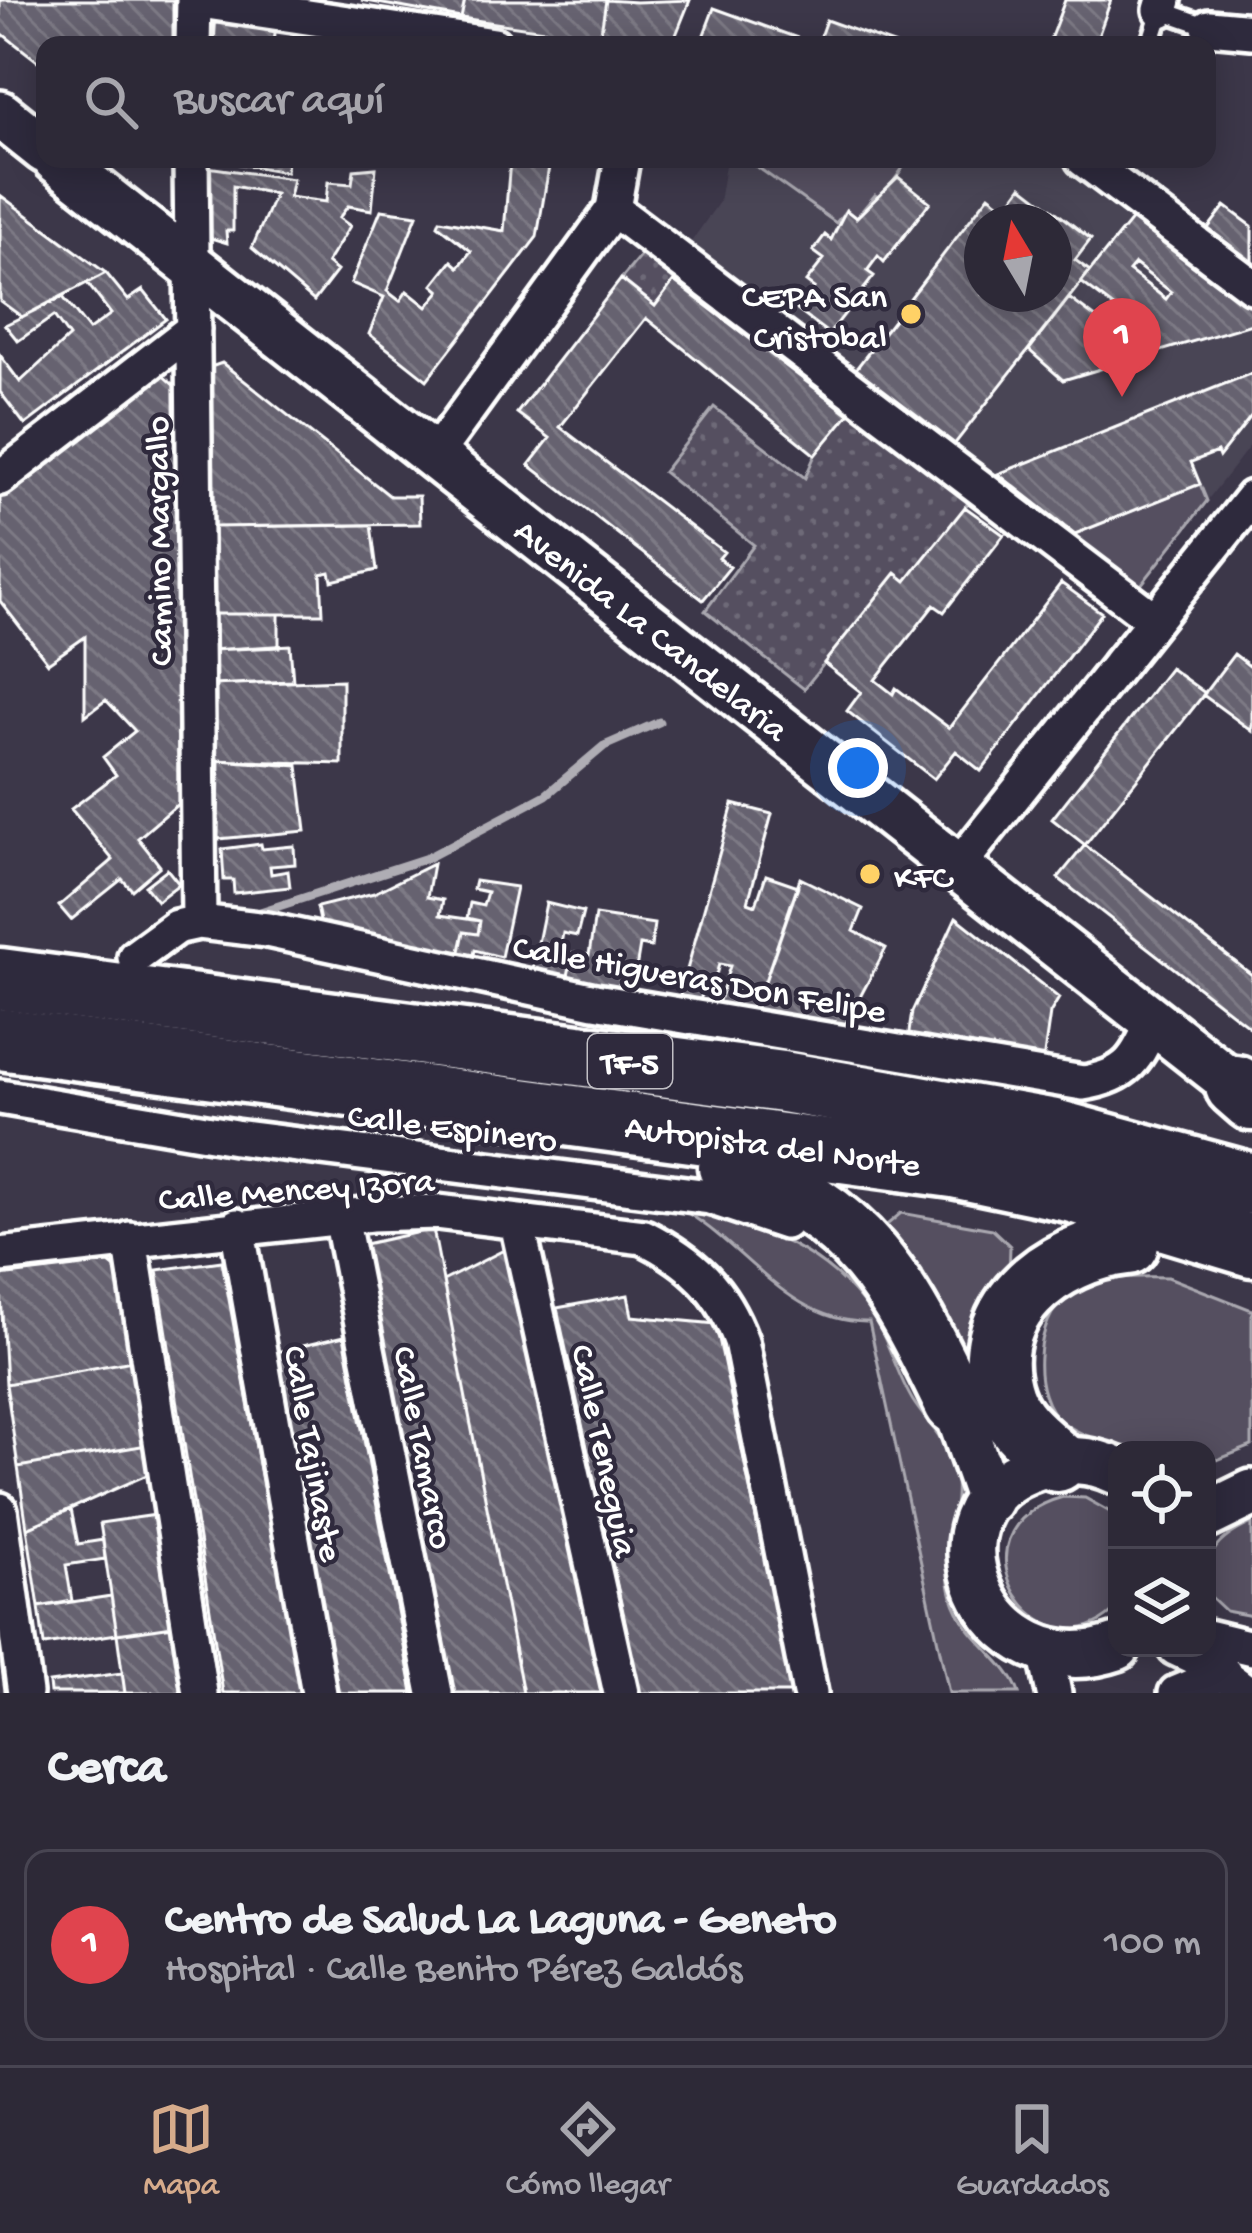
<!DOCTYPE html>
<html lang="es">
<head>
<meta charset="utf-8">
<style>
	:root { --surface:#2d2937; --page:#35313f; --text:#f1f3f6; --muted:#a7a6ad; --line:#484552; --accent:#d6ab8b }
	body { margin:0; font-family:"Gochi Hand",sans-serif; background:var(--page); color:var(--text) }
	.controls { position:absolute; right:36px; bottom:36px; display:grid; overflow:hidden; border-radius:24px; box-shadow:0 6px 30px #0003 }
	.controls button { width:108px; height:108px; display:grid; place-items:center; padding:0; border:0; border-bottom:3px solid var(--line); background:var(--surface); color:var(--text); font:60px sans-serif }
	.compass { position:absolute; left:964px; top:204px; width:108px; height:108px; border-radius:50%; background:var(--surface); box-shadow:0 6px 30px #0003; rotate:350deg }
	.you { position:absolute; left:858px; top:768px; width:42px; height:42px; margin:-30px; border:9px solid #fff; border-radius:50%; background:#1a73e8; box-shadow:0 0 0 18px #1a73e833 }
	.badge { display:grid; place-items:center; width:78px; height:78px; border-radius:50%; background:var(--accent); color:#fff; font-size:39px; font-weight:700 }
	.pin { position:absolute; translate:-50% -99px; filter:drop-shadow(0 3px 6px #0008) }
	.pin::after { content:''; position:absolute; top:63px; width:42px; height:36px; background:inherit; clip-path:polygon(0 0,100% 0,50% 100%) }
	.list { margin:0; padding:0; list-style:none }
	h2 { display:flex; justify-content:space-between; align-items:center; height:156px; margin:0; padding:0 48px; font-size:51px }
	h2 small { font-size:39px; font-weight:400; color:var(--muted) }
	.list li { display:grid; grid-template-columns:78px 1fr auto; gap:36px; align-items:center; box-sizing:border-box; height:192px; margin:0 24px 24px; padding:0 24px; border:3px solid var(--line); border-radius:24px }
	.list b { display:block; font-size:45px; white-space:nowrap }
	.list p { margin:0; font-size:39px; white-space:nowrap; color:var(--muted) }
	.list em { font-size:39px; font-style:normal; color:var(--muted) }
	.icon { flex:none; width:66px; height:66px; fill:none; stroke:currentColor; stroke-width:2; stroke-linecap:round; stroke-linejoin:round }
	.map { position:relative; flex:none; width:1252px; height:1693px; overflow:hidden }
	.search { position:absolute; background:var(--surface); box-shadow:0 6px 30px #0003; left:36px; right:36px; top:36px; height:132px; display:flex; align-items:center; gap:30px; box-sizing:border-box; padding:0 42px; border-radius:24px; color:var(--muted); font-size:45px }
	.sheet { height:372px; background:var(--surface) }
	nav { display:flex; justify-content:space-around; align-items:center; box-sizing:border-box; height:168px; border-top:3px solid var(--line); background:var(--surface); font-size:33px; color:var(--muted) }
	nav a { display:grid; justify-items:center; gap:6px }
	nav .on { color:var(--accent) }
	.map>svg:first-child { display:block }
</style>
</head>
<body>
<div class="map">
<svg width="1252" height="1693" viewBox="0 0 1252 1693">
	<defs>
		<pattern id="park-dots" width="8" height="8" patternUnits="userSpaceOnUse" patternTransform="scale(3)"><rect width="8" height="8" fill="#555060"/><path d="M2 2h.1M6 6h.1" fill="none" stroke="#6e6a78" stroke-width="1.8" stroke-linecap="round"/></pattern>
		<pattern id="building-back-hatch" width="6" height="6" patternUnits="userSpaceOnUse" patternTransform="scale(3)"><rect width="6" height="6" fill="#666270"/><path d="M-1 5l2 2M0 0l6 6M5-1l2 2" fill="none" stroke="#7d7a85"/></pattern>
	</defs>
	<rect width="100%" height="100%" fill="#3c3749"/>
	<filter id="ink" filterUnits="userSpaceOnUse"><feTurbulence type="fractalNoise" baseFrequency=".00833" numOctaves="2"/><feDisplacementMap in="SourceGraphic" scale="24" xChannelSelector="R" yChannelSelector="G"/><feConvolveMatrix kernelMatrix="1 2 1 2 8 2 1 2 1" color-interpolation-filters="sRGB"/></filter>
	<g filter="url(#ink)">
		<path fill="#494455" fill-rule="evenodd" d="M726,159H1065L1252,305V443L1134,594L684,252L719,202ZM982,222H1054V294H982Z"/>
		<path fill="#555060" stroke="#aaa8b0" stroke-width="3" d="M746,159H909L881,199L875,195L856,218L846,210L836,223Z
			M1200,484L1207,501L1134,594L1068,542L1074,534Z
			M901,1213L992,1229L1010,1246L1009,1277L971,1359L964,1362L883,1228Z
			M689,1214C763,1224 831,1253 874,1318C890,1344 897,1375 913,1401C927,1423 951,1444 955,1471C962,1513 939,1554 952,1597C965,1640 1007,1658 1019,1693H949L869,1322C792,1324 748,1250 689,1214Z
			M1168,1277L1252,1310V1446L1207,1464V1450C1158,1450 1104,1452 1062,1422C1029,1397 1034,1319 1068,1295C1097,1276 1135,1276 1168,1277Z
			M1063,1497L1085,1498L1117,1516V1608C1041,1684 940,1531 1063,1497Z
			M1252,1523V1616L1226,1611L1209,1595C1202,1555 1216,1539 1252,1523Z"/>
		<path fill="url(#park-dots)" stroke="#aaa8b0" stroke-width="3" d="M648,247L976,493L906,581L895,574L804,689L705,611L754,545L663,472L714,407L805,478L815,455L848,414L675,281L655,306L621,279Z"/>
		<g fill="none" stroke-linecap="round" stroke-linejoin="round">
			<path stroke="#afadb4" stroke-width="9" d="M251,915L427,858L546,795L604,746L659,722"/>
		</g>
		<path fill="url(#building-back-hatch)" stroke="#fff" stroke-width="3" fill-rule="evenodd" d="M0,0H173V45H45V67L0,32Z
			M361,0H465L461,18Z
			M465,0H606L600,38L461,18Z
			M606,0L636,2L690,0L672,45L600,38Z
			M1065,0H1111L1095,45H1048Z
			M714,8L817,45L826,20L896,45H700Z
			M216,13L276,21L274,45H214Z
			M210,159H287L286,172Z
			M481,159H532L531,164L549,167L537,237L427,380L369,334L384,297L351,283L381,210L417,215L387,291L400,301L407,291L427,307L440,291L433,285L452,261L459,267L471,251L438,225L440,220L504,231L510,161Z
			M207,167L293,179L289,197L326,202L328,182L352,184L354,170L376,168L372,210L348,206L339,218L350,226L327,263L337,271L314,301L252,248L275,194L233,186V231H226L227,243L207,237Z
			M898,177L930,202L884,262L878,256L867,271L874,276L829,334L797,310L814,288L806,282L824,259L813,251L825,235L831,240L846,210L856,218Z
			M1022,186L1091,239L1075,260L1090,271L950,450L849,378L989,195L1006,208ZM982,222H1054V294H982Z
			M0,195L106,273L22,317L0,301Z
			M1225,206L1252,226V279L1199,240Z
			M1136,214L1252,305V324L1063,380L1029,350L1069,298L1128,342L1140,327L1081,282ZM1135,264L1171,292L1166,299L1129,271Z
			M106,273L128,300L143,290L166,319L25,425L0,392V355L20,382L69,337L54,316L18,341L5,325L63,297L89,330L111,314L87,283Z
			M621,279L655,306L674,281L849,414L815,455L646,318L560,427L724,552L719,558L730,567L703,600L529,465L550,438L517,413Z
			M222,363L390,496H419L420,524L211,527L208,368Z
			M160,373L179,390L178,804L138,838L160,866L132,890L122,879L71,920L59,906L113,860L71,809L116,775L103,757L135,731L106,700L85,716V637L48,663L0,601V498Z
			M1252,373V415L1219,457L1217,452L1191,462L1200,484L1075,534L998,474Z
			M965,507L1004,535L944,612L934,605L875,680L893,694L896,688L949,728L1061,583L1102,613L981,771L956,751L934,779L847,711L861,692L824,663L896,573L906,581Z
			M371,525L377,570L332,581L330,572L321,574L323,614H212L211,527Z
			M212,614H279V647L211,650Z
			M290,645L293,681L211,685V650Z
			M1234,654L1252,668V731L1203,695Z
			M1170,668L1205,693L1085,845L1052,819Z
			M342,680V764L212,760L211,685Z
			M219,760L298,766L306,831L218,839Z
			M733,804L772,814L748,902L756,905L766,875L798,886L754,1013L717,1007L730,966L719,964L713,986L704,984L699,1006L678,1002Z
			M261,844L262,849L294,846L295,864L270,866L271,874L288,871L290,887L234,893L233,880H224L222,849Z
			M1085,845L1252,975V1029L1058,878Z
			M433,864L427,897L443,900L440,915L480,921L478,934L464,932L459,956L321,926L317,907L374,893Z
			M167,869L179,884L157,901L145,886Z
			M800,878L863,909L854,931L886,948L843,1029L754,1013Z
			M475,881L516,887L501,957L475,950L473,959L459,956L464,932L478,934L480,921L467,918L470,903L483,906L487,892L473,889Z
			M546,903L583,912L577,936L563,933L560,949L573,953L567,980L532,973Z
			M595,915L654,924L651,947L640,945L632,993L567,980L573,953L589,955Z
			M956,917L1059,998L1050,1013L1043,1062L908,1039L912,1012Z
			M433,1229L523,1693H451L365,1244Z
			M506,1249L602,1693H523L443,1281Z
			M222,1261L301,1693H223L157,1270Z
			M109,1263L118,1270L132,1361L6,1384L0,1276Z
			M628,1295L632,1316L716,1324L792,1693H640L557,1308Z
			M344,1336L413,1693H338L277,1352Z
			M132,1361L147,1445L18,1467L6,1384Z
			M147,1445L151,1473L27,1528L18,1467Z
			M71,1509L78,1544L103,1540L105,1559L66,1565L72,1601L39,1607L27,1528Z
			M156,1515L173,1626L117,1634L100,1523Z
			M111,1596L117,1634L44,1645L39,1607Z
			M173,1626L184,1693H125L117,1634Z
			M122,1673L125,1693H50L49,1683Z"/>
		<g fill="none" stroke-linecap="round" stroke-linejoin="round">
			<g stroke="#fff" stroke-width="26">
				<path id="lane" d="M1150,45L1161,10L1209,27L1203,45"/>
			</g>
			<g stroke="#fff" stroke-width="42">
				<path id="street" d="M194,0L494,45
					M1161,10L1164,0
					M1209,27L1252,31
					M193,45L194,0
					M191,159L199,922
					M1083,159L1252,286
					M613,209L1152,618
					M434,456L613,209L622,159
					M0,478L193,329
					M959,865L1252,498
					M135,957L176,927L199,922L267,930L595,1001L1083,1083C1128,1076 1138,1059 1154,1018
					M0,1097L235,1137L710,1197L785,1222
					M341,1217L435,1693
					M517,1223L621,1693
					M237,1226L319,1693
					M130,1239L200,1693
					M0,1255L371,1214L437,1212L644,1237C693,1262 722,1289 741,1341L810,1693
					M0,1510L25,1693
					M1207,1637L1252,1648
					M1175,1648L1209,1664L1248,1693
					M1046,1656L1054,1693
					M1176,1693L1224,1673"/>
			</g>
			<g stroke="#fff" stroke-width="54">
				<g id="secondary">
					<path d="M0,114L45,150"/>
					<path id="s1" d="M56,159L1236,1086L1252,1093"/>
					<path d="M955,1403L989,1500"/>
					<path d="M1117,1471C1089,1458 1065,1458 1036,1467C909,1509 985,1693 1117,1647"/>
					<path d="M1207,1515L1252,1493"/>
				</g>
			</g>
			<g stroke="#fff" stroke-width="69">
				<g id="highway">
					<path d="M0,979L783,1082L1050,1129L1252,1184"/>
					<path id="s2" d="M0,1039L953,1167L1073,1192L1252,1246"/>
					<path d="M1236,1086L1252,1100"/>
					<path d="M729,1167C861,1210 898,1285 955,1403"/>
					<path d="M1057,1461C1037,1443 1012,1425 1003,1398C974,1313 1051,1252 1128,1244"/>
				</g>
			</g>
			<use href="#lane" stroke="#2f2a3d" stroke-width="16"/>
			<use href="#street" stroke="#2f2a3d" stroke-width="33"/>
			<use href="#secondary" stroke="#2f2a3d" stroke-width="45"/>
			<use href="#highway" stroke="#2f2a3d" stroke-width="60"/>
		</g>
	</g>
	<g fill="#ffd166" stroke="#2f2a3d" stroke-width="4.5">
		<circle cx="911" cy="314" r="12"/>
		<circle cx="870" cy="874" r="12"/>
	</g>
	<g text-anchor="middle" stroke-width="9" stroke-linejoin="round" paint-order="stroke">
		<rect fill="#2f2a3d" stroke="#c1bfc5" stroke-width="3" x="588" y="1034" width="84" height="54" rx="9"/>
		<g font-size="33" font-weight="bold" fill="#fff">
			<text x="630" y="1073">TF-5</text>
		</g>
		<g font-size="36" fill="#fff" stroke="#2f2a3d" text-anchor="end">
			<text x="887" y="306">CEPA San<tspan x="887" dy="41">Cristobal</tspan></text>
			<text x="894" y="887" text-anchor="start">KFC</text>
		</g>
		<g font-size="36" fill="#fff" stroke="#2f2a3d">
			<text transform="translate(156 541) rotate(-91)" y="13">Camino Margallo</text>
			<text dy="13" stroke="none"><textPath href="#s1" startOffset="759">Avenida La Candelaria</textPath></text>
			<text transform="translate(700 976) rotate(10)" y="13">Calle Higueras Don Felipe</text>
			<text transform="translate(453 1125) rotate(7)" y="13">Calle Espinero</text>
			<text dy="13" stroke="none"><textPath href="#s2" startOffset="780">Autopista del Norte</textPath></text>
			<text transform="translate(296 1187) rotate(-4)" y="13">Calle Mencey Izora</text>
			<text transform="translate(426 1447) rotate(79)" y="13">Calle Tamarco</text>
			<text transform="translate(607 1450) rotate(78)" y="13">Calle Teneguia</text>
			<text transform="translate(316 1453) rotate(80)" y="13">Calle Tajinaste</text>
		</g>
	</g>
</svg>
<div class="controls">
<button><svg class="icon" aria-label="locate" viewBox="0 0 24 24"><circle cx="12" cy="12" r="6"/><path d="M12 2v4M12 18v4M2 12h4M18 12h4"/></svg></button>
<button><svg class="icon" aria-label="layers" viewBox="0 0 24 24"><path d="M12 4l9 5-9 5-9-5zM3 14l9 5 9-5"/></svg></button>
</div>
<svg class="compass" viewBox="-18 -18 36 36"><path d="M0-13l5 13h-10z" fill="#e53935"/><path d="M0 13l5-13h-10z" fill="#a7a6ad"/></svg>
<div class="you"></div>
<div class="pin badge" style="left:1122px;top:397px;background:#e0444e">1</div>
<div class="search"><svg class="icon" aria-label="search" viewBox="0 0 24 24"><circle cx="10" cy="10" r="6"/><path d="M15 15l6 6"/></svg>Buscar aquí</div>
</div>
<section class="sheet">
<h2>Cerca<small></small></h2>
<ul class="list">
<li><span class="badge" style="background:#e0444e">1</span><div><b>Centro de Salud La Laguna - Geneto</b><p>Hospital · Calle Benito Pérez Galdós</p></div><em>100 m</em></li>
</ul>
</section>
<nav>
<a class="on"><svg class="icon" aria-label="map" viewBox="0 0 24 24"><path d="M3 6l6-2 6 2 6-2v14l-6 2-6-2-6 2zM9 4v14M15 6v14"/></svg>Mapa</a>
<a><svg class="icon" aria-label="directions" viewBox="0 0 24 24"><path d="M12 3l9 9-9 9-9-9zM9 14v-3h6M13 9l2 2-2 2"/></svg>Cómo llegar</a>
<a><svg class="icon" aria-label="saved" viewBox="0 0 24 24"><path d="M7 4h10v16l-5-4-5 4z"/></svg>Guardados</a>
</nav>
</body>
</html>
